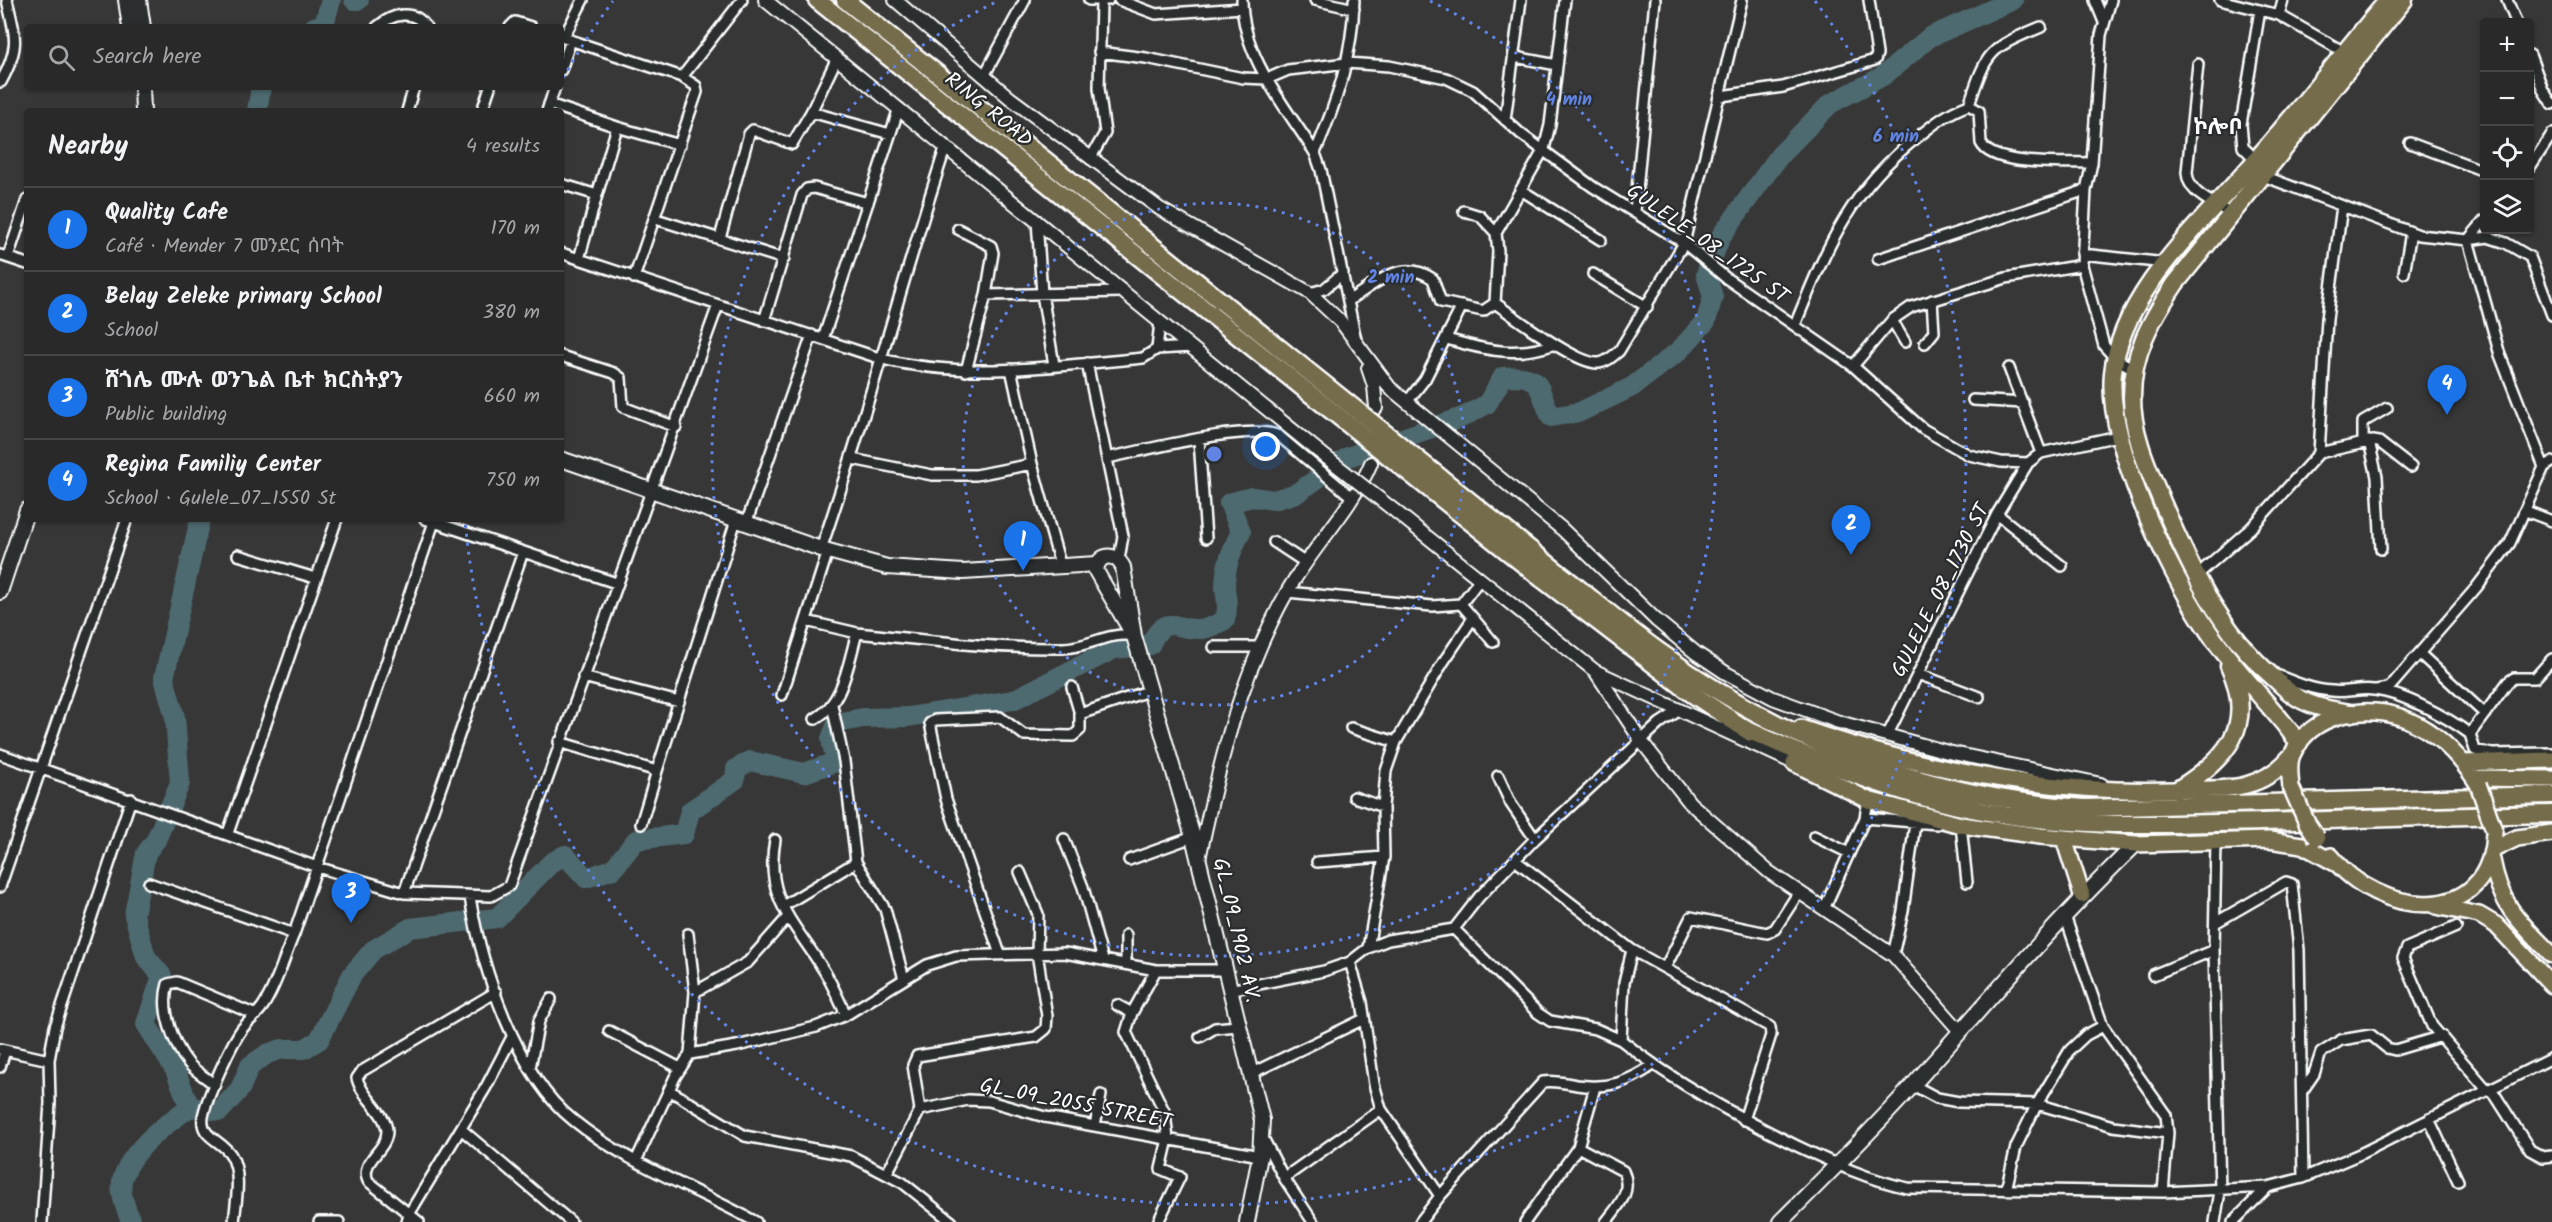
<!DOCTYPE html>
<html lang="en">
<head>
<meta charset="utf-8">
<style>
	:root { --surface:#2a2929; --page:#363535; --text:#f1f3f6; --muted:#a5a6a8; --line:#464546; --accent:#1a73e8 }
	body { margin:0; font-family:Kalam,"Noto Sans Ethiopic",sans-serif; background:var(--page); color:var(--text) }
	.controls { position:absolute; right:18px; top:18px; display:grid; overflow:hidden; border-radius:6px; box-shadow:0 2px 4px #0004 }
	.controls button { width:54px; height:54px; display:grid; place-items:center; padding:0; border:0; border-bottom:2px solid var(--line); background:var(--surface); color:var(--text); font:30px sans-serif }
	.you { position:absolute; left:1266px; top:447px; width:21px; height:21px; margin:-15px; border:4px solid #fff; border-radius:50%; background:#1a73e8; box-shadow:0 0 0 9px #1a73e833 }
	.badge { display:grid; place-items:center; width:39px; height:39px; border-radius:50%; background:var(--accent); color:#fff; font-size:20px; font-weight:700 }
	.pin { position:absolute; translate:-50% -50px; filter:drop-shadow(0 2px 3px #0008) }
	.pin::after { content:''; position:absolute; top:32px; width:21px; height:18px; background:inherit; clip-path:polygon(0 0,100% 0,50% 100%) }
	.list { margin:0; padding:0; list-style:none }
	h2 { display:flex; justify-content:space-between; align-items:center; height:78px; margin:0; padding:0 24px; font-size:26px }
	h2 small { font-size:20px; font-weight:400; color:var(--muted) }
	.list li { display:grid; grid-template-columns:39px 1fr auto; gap:18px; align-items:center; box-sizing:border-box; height:84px; padding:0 24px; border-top:2px solid var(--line) }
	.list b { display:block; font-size:22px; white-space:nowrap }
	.list p { margin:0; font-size:20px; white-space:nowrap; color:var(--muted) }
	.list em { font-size:20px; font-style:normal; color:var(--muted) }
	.icon { flex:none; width:33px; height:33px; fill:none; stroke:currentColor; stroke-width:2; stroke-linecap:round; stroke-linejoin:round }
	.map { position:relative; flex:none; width:2552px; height:1222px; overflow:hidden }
	.search { position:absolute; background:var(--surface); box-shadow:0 2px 4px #0004; left:24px; top:24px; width:540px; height:66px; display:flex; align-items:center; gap:15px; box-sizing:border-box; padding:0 21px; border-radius:6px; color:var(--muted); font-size:22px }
	.panel { position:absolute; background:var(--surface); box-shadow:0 2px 4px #0004; left:24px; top:108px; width:540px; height:414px; border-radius:6px }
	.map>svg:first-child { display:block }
</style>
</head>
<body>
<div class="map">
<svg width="2552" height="1222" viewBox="0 0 2552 1222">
	<rect width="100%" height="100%" fill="#383737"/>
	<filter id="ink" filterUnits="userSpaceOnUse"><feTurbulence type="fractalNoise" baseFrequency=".0167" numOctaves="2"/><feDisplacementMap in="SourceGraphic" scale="12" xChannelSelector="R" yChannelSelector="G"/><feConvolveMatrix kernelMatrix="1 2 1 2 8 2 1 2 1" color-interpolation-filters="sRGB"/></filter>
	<g filter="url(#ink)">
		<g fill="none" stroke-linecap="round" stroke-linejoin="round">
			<path stroke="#4d6b70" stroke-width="20" d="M354,0H359
				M314,27L324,24L331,0
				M257,111L261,87
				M190,1107L175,1070L146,1024L162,976L146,957L134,915L146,853L156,840L180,783L175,717L164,678L200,519
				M131,1222C126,1208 118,1191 123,1177C133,1148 166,1124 190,1107L220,1111L240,1089L250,1066L267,1054L282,1049H304L319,1040L352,975L373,950L410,928L497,918L551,863L565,855L586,878L613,869L636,840L684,834L690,811L735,780L736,769L750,761L804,773L836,762L831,739L837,723L863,718L908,717L1013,700L1114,649L1150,645C1166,611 1175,631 1202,629C1209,629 1218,623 1225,620C1229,606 1226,600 1225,587C1225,566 1232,549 1241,532L1229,503L1252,497L1274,500L1297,493L1348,457L1463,417L1487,404L1503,377C1543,373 1537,387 1551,417L1580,412L1632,387L1679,351L1706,321L1713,297L1706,274L1721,236L1780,155L1830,104L1883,76L1930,37L2013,0"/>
			<g stroke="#fff" stroke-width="14">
				<path id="minor" d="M1089,0H1108
					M1119,0L1156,14L1242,8
					M1242,0C1242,57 1286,107 1315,153L1321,170L1356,340
					M1315,0L1354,9
					M2095,0L2104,22
					M2111,0L2101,35L2092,163L2086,190L2082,265L2104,346L2116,359L2134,369
					M2220,0L2279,15L2344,52
					M2507,0L2516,22
					M2279,15L2283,0
					M377,27C392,14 414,8 426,27
					M510,27L515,22L531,27
					M561,37L682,77L696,86L697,92L634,278
					M564,37L583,0
					M1099,52L1146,58L1243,78L1267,79L1288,70L1347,63L1389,66L1446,78L1473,91L1521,134L1593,187L1684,243L1726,278L1853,366L1923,429L1969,455L2001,462L2028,463L2041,453L2118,436
					M2530,55L2543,90L2552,104
					M1515,57L1557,65
					M2198,64L2187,172C2188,195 2213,201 2230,214
					M561,70L571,40
					M984,76L1025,0
					M682,77L742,0
					M1,82C20,47 16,38 7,0
					M1721,96L1783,87L1875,60L1877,54L1869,0
					M549,104L617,127
					M1969,105L1979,111L1981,143C1992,167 2067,162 2092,163
					M1969,105C1987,51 1988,49 2041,27
					M407,111L414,87
					M482,111L490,87
					M547,111L555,87
					M811,112L837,58
					M1505,120L1521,0
					M2410,143L2484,171
					M1315,153C1336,104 1353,55 1354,0
					M1090,159L1105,133L1099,88L1101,2
					M2256,160L2243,147L2241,124L2260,10
					M2530,167L2552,134
					M2261,175L2419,235L2468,240L2488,237L2506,243L2530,257L2552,315
					M561,184L597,195L617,127L680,145
					M1521,190L1601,240
					M1464,211L1480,216L1496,233
					M1635,211L1655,0
					M656,219L784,259
					M1037,220L1042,294L1054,365
					M958,229L991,246L993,253L986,295
					M720,238L749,134L753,130L792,144L811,112L890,134
					M2468,240L2500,355L2544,467
					M2468,240L2484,221
					M561,253L882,359C967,380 1057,366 1143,358L1157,349L1160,322
					M2082,254L2166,263
					M0,255L27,264
					M8,257L27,200
					M579,259L597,195
					M1878,259L2086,190
					M2404,273L2411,232
					M1593,274L1647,307
					M1310,293L1324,289L1343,273
					M1348,301C1376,284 1401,257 1433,279L1441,302L1483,311L1495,303
					M1495,303C1515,317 1577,365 1599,363C1607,362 1613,356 1619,351L1684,243L1742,0
					M1495,303L1498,251L1496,233L1544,149L1550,125L1565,0
					M1892,320L1905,342
					M764,321L802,195L807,189L814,188L868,203
					M1795,325C1827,247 1850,189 1919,136C1935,123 1949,112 1969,105
					M823,339L899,108
					M1447,339C1484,350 1517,358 1555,344
					M1925,343L1934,332L1932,300
					M1157,349L1192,347
					M561,356L614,373L621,378L623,407L676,427
					M1087,363L1123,536L1119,559
					M1853,366L1892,320L1911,307L2006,278L2082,265
					M2009,368L2041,453
					M1011,369L1032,464L1060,564
					M966,371L986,295L1121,292
					M1973,400L2023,403
					M1407,402L1425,379L1462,306
					M1199,440L1206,538
					M2369,441L2377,477L2381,549
					M2363,442V422L2387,408
					M2319,453L2327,319L2342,206
					M2319,453L2373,441L2379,442L2411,467
					M1107,458C1143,451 1249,422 1279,436L1353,498
					M852,459L932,475H976L1032,464
					M2526,511L2552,521
					M1997,514L2062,566
					M425,519L616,583
					M746,524L812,335
					M1274,542L1306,563
					M821,549C867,416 902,280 946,146
					M238,555L315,578
					M2196,576L2251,528L2319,453
					M1287,592L1432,606L1461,604L1473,618
					M1461,604L1480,579
					M806,621L857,633
					M1214,647H1260
					M2420,654L2485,714
					M1918,674L1979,697
					M2279,676C2296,683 2313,690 2332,691C2346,693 2360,688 2374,690C2403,693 2447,717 2470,734
					M583,677L679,702
					M1072,687L1080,714
					M2376,690L2389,688L2476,588L2510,543L2544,467L2552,462
					M782,695L828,551
					M832,705L844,761L856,862L885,909L904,979
					M815,719C844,703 848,663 857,633C926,640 994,649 1063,648C1087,648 1109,631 1134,636
					M1351,728L1396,742
					M2470,734L2508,682L2514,678H2535L2552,659
					M2470,734L2475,750L2492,754L2551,753
					M1887,736L1997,514L2028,463
					M559,742L657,771L736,520
					M0,754L317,867L404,893L491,896L509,886L718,305
					M1498,776L1511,804L1535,839
					M1354,797L1383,807
					M1865,818L1937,824
					M641,824L657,771
					M1957,825H1961L1967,882
					M228,833L337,519
					M1814,836L1849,853
					M1064,839L1083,887L1103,960
					M775,840C764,899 795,923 823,969C832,983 839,1000 846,1015
					M1129,860L1193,837
					M1515,860L1632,950L1770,1027L1771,1035L1744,1120
					M1317,862L1384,857
					M149,883L294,934L434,522
					M0,887L127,519
					M404,893L523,552
					M470,897C481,966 517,1076 573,1120C627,1164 695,1188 756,1222
					M783,906L856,862
					M1824,909L1865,818L1868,800
					M2065,916L2103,1026L2166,1115L2168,1133L2163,1192
					M2215,923L2286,882L2292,884L2299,950L2303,1178
					M2456,927L2407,948L2403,958L2432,1026L2488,1091
					M1454,929L1538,1013L1550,1021L1596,1029L1621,1040L1624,983L1632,950
					M1126,935V964
					M1368,948L1384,857L1383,807L1386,771L1396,742L1444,661L1473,618L1493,642
					M1000,954L946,799L930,723L935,720L1000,717L1024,735L1073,736L1080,730V714L1151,690
					M1893,955L1903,911L1915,823
					M1350,962L1362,1002L1374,1084L1381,1109L1440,1196
					M1665,968L1691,917L1767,933L1775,929L1799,892
					M1156,970L1132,1013L1126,1032L1165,1113L1168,1139L1161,1169L1180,1177L1158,1222
					M2153,975L2214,950
					M1229,990L1324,971L1350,962L1368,948L1388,940L1454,929L1479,897L1535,839L1660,723L1680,710
					M695,992L748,962L787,918
					M1117,1005L1132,1013
					M609,1031L680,1068
					M1200,1037L1215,1028L1238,1026
					M1621,1040C1675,1083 1736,1116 1797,1146C1833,1163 1869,1180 1908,1188L2163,1192L2268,1187L2303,1178L2360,1154L2552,1058
					M0,1049L49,1060L55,1027L131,799
					M690,1054L737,1046L816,1027L846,1015L927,965L956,956L1065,953L1156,970H1224
					M0,1067L5,1051
					M530,1068L539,1021L551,999
					M1250,1074L1364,1019
					M215,1085C207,1078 196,1072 189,1064C173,1044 160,1010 168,984L177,982L256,1015
					M1913,1085L1937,1098L1959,1102L2037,1104L2113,1126L2168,1133
					M669,1090L745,1136L851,1156L903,1183L952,1222
					M2303,1090L2314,1074L2321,1053L2341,1040L2371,1035L2387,1048L2395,1050L2442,1036
					M2492,1090L2530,1150L2543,1157L2552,1156
					M920,1110L913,1065L917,1056L1036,1037L1046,1029L1047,1016L1037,953L1038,914L1020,872
					M2429,1119L2458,1181
					M1095,1126L1101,1095
					M461,1129L571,1222
					M1263,1138L1284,1178L1313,1222
					M1578,1147L1623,1171C1633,1192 1618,1206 1606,1222
					M636,1161L675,1077L690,1054L695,992L688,934
					M887,1173L920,1110L968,1100L989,1101L1045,1117L1260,1156
					M1284,1178L1381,1109
					M2006,1190L2016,1147L2037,1104L2070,1050L2086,1035L2103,1026
					M42,1222L50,1103L49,1060
					M234,1222C236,1201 242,1174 231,1155C221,1139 200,1138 203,1117C206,1099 231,1044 242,1029C248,1021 257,1015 263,1006C277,985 284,957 294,934
					M319,1222H339
					M407,1222L409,1214L486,1087L512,1037
					M419,1222L368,1181C359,1161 387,1151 387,1131C386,1112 361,1097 357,1078L362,1071L496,992
					M1420,1222L1440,1196L1543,1082C1554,1080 1566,1083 1577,1085C1607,1089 1628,1083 1653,1065
					M1525,1222L1578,1147L1595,1087
					M2215,1222L2220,1191L2214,950L2216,841
					M2233,1222L2268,1187"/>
			</g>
			<g stroke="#fff" stroke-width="16">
				<path id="tertiary" d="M765,0L1322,454
					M895,0L1010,98L1160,209L1310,293L1341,322L1390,388L1562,529L1656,620L1696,653L1726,673L1773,698L1839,722L1948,752L2101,784
					M1368,368L1374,386L1376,408
					M1395,511L1595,671L1794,763
					M1595,671L1642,742L1690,803L1769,872L1893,955L1959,1030
					M1199,859C1219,765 1239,678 1287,592C1312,547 1351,511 1371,463"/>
			</g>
			<g stroke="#fff" stroke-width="18">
				<path id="secondary" d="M126,0L130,27
					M139,0L143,27
					M142,87L143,111
					M561,459L821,549L887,567L963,572L1097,564
					M0,592L27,510
					M1134,636L1096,571C1098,553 1115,552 1123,567L1134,636L1193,837L1262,1120L1260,1156L1247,1222
					M1780,1222C1825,1177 1871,1132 1913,1085C1986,1003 2057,920 2136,844"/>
			</g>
			<g stroke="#fff" stroke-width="20">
				<path id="primary" d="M1801,728C1922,770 2045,794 2173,790C2220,788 2257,795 2290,757
					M1794,763L1868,800L1961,825L2040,836L2136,844L2269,840L2302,845L2337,864
					M2464,763L2552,760
					M2474,778L2552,779
					M2291,787C2290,777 2288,764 2292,755C2310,713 2368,702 2408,720C2437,733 2461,757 2478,784
					M2064,839L2082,895
					M2494,849L2517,838L2552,833
					M2331,856C2377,917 2493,931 2494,830
					M2492,860C2501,908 2520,922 2552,955
					M2436,906L2479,915L2496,925L2552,985"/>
			</g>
			<g stroke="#fff" stroke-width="21">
				<path id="trunk" d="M817,0L1134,253
					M845,0L1145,240
					M1553,568C1588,595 1621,624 1657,650C1780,741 1932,799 2085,808L2552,795
					M1542,579L1691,693L1751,733
					M2351,713C2332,710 2315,708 2298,698C2289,693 2282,685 2274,678C2219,631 2190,567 2162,502C2148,468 2132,434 2132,397C2132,353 2151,320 2175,284L2404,0
					M1743,728C1821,763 1898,795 1982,811C2074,829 2169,824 2262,822C2359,819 2455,816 2552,814
					M2299,743C2269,702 2232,668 2205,626C2167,568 2106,442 2113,373C2121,292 2205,220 2255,161C2301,108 2343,53 2388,0
					M2177,790C2227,759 2257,725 2229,666"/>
			</g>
			<use href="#minor" stroke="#2a2d2e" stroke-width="9"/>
			<use href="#tertiary" stroke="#2a2d2e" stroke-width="12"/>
			<use href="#secondary" stroke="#2a2d2e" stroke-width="14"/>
			<use href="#primary" stroke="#746c4b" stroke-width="15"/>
			<use href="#trunk" stroke="#746c4b" stroke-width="16"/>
			<g stroke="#fff" stroke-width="16" stroke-linecap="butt">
				<path id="tertiary-bridge" d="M1322,454L1395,511"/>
			</g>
			<g stroke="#fff" stroke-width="20" stroke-linecap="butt">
				<path id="primary-bridge" d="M2478,784L2494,830
					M2291,787L2307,823L2317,838"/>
			</g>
			<g stroke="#fff" stroke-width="21" stroke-linecap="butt">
				<path id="trunk-bridge" d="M1145,240L1553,568
					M1134,253L1542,579"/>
			</g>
			<use href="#tertiary-bridge" stroke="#2a2d2e" stroke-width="12"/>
			<use href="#primary-bridge" stroke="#746c4b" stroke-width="15"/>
			<use href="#trunk-bridge" stroke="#746c4b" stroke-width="16"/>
		</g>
	</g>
	<g fill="none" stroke="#6183e4" stroke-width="3" stroke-dasharray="3 6">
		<circle cx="1214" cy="454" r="251"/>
		<path d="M1430 1A502 502 0 1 1 998 1"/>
		<path d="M563 78A752 752 0 0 1 613 1M1815 1A752 752 0 1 1 465 520"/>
	</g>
	<g text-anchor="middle" stroke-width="4.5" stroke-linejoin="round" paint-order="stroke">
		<g font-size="21" fill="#fff" stroke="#2a2d2e">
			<text transform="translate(989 109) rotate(39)" y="7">RING ROAD</text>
			<text transform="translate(1708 243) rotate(35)" y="7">GULELE_08_1725 ST</text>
			<text transform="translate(1940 590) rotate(-63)" y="7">GULELE_08_1730 ST</text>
			<text transform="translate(1237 930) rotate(77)" y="7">GL_09_1902 AV.</text>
			<text transform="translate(1076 1103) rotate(11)" y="7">GL_09_2055 STREET</text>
		</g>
		<g font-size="22" font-weight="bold" fill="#fff" stroke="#2a2d2e">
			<text x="2218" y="134">ኮሎቦ</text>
		</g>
	</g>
	<circle cx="1214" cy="454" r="9" fill="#6183e4" stroke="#2a2d2e" stroke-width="3"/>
	<g font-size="18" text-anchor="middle" font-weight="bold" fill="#6183e4" stroke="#2a2d2e" stroke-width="4.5" stroke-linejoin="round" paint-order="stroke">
		<text x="1569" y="105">4 min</text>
		<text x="1896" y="142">6 min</text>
		<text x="1391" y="283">2 min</text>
	</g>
</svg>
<div class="controls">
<button>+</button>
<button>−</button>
<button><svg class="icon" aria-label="locate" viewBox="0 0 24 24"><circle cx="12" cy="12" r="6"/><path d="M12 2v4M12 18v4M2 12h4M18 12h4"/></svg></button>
<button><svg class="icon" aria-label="layers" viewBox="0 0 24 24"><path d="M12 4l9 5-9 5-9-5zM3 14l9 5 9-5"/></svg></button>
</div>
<div class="you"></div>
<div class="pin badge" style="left:1023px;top:571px">1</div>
<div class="pin badge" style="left:1851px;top:555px">2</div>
<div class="pin badge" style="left:351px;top:923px">3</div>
<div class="pin badge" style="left:2447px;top:415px">4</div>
<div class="search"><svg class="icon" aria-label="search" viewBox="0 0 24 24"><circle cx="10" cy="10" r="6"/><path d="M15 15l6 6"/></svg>Search here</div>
<section class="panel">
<h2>Nearby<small>4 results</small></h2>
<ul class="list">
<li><span class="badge">1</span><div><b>Quality Cafe</b><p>Café · Mender 7 መንደር ሰባት</p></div><em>170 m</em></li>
<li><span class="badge">2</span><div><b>Belay Zeleke primary School</b><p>School</p></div><em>380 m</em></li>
<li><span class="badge">3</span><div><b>ሸጎሌ ሙሉ ወንጌል ቤተ ክርስትያን</b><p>Public building</p></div><em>660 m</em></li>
<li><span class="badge">4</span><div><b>Regina Familiy Center</b><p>School · Gulele_07_1550 St</p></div><em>750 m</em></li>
</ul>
</section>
</div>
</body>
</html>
